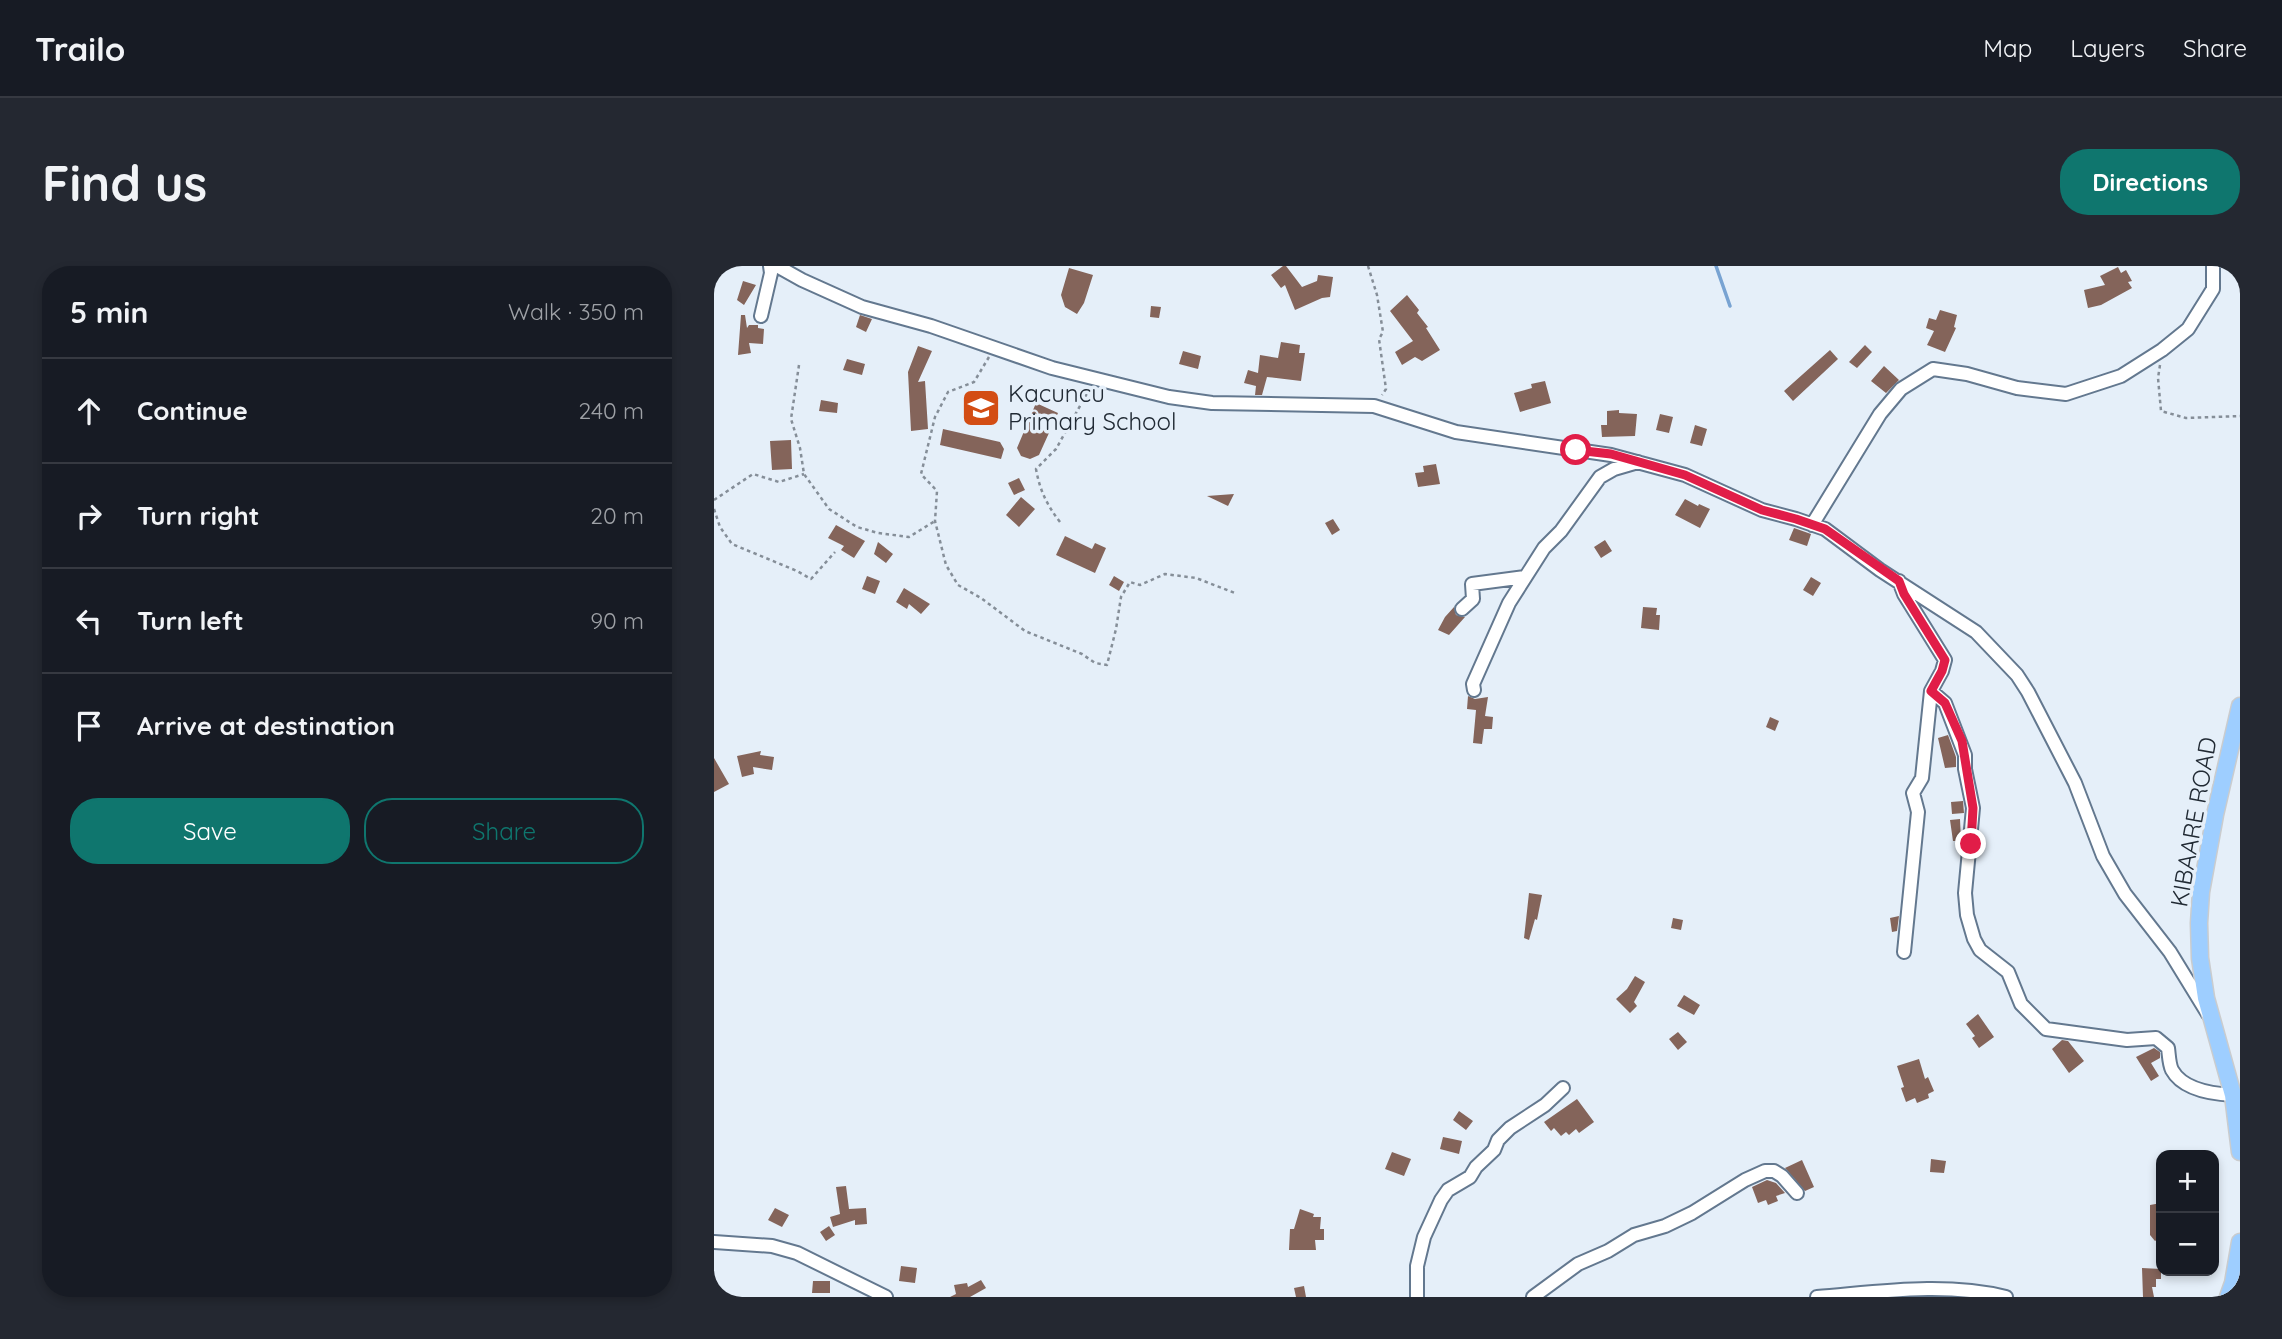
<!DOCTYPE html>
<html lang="en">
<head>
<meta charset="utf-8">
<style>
	:root { --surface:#171b24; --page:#242831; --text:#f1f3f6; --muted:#9ea1a6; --line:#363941; --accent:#0f766e }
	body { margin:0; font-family:Quicksand,sans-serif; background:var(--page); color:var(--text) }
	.controls { position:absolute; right:21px; bottom:21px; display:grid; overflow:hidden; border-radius:14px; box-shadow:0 4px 10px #0003 }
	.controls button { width:63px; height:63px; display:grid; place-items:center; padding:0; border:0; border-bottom:2px solid var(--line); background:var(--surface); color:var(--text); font:35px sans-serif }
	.stop { position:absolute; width:21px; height:21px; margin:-16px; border:5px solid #e11d48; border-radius:50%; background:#fff }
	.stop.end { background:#e11d48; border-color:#fff; box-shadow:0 2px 7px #0008 }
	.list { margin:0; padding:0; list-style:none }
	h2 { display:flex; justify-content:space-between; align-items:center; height:91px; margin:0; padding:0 28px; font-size:30px }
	h2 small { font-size:23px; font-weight:400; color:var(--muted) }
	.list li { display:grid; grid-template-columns:46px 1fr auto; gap:21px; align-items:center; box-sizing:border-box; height:105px; padding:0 28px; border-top:2px solid var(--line) }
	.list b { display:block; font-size:26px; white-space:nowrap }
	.list em { font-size:23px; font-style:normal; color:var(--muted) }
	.actions { display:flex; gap:14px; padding:21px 28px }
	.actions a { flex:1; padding:16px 0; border:2px solid var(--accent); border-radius:28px; text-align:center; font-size:24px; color:var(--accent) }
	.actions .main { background:var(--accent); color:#fff }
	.icon { flex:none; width:38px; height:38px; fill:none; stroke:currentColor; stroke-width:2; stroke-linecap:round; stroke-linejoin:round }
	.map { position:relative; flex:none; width:1526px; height:1031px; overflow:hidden; border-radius:28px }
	header { display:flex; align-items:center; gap:42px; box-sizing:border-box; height:98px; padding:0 35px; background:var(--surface); border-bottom:2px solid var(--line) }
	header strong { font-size:33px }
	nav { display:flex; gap:38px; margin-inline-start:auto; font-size:24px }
	.intro { display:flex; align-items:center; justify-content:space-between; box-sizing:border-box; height:168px; padding:0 42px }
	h1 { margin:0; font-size:49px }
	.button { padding:18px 32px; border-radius:28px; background:var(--accent); color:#fff; font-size:24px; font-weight:700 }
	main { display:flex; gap:42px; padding:0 42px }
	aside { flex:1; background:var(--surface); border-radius:28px; box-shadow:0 4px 10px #0003 }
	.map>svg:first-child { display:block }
</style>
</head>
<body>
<header>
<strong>Trailo</strong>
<nav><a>Map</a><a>Layers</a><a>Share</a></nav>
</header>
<div class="intro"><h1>Find us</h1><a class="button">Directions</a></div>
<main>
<aside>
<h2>5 min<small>Walk · 350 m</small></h2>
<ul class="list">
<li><svg class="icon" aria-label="ahead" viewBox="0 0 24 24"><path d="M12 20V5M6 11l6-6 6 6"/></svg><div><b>Continue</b></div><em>240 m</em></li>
<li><svg class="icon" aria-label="right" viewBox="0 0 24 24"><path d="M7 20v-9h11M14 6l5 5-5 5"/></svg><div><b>Turn right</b></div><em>20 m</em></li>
<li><svg class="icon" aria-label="left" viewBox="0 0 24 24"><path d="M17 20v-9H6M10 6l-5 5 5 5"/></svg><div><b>Turn left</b></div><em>90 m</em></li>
<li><svg class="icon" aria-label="arrive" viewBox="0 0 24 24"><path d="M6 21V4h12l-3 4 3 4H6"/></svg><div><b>Arrive at destination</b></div></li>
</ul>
<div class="actions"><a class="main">Save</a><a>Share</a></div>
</aside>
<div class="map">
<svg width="1526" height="1031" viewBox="0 0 1526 1031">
	<rect width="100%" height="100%" fill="#e5eff9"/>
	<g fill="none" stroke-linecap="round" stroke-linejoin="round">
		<path stroke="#78a3d2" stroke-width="3.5" d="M1002,0L1016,40"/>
	</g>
	<path fill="#84645a" d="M569,0H572L588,21L603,15L604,9L619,11L616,31L608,32L581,44L571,19L567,22L557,9Z
		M1404,1L1407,7L1412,4L1418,15L1414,16L1418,22L1387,39L1374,42L1370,24L1391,19L1386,10Z
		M355,2L379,9L370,37L363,48L351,41L347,29Z
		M29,15L42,19L30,39L23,34Z
		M693,29L705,44L703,47L714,61L712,62L726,84L708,95L701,91L688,99L681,86L699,75L676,45Z
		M437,40L447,41L445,52L436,51Z
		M1226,44L1243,49L1240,61L1242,62L1231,86L1213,79L1220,65L1212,62L1215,52L1222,54Z
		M27,49H31L33,62L35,59H44V62L50,63L49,78L35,77L37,87L24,89Z
		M146,49L158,53L152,66L142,61Z
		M567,76L586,79L585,87H591L587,115L553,111L548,129H541L542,120L530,117L534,104L544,107L546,89L564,92Z
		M1151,79L1158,86L1143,102L1135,96Z
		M204,80L218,85L204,116L211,115L214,163L197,165L194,106Z
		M1116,84L1124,93L1079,135L1070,125Z
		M469,85L487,90L484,103L465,98Z
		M133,93L151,98L148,109L129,104Z
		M1170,100L1185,114L1172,127L1157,115Z
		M831,115L837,137L806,146L800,127L818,122L817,118Z
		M107,134L124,137L123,147L105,145Z
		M322,137L344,147L325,189L316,193L307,190L303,182Z
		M905,144V147L923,148L921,170L888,171L887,159H893V145Z
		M946,148L959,151L955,167L942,164Z
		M981,159L993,163L988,180L976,177Z
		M229,163L286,176L290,183L287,193L226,179Z
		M77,174L78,203L58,204L56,175Z
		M722,198L726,218L704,221L701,207L710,206L709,200Z
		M305,212L311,224L300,229L294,217Z
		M520,228L514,240L493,230Z
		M307,231L321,243L305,261L292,249Z
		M971,233L984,240L985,238L996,243L986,262L961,249Z
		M619,253L626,264L618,269L611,257Z
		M122,259L151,275L140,292L127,284L130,280L114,272Z
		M1080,262L1097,268L1093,280L1075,274Z
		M351,270L378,283L381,277L392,282L381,307L342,289Z
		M891,274L898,285L887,292L880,281Z
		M164,276L179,288L172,297L160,288Z
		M153,310L166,315L161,328L148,323Z
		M400,310L410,316L405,325L395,319Z
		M1097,311L1107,317L1099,330L1089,324Z
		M190,322L216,338L207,348L195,338L193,343L182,336Z
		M740,341L742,349L751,351L735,369L724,364L731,351Z
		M929,341L943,342L942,349H946L945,364L927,362Z
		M754,430L761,433L774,431L771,450L779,451L778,463H770L768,478L759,477L762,444L753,443Z
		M1056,451L1065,455L1061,465L1052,461Z
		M1234,469L1242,491V501L1231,502L1224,472Z
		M47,485L46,489L60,491L58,504L39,501L40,508L28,511L23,490Z
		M0,492L15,518L0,526Z
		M1249,535L1250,547L1238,548L1237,536Z
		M1246,553L1247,575H1239L1236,554Z
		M815,627L828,629L823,654L821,653L815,674L810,672Z
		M1185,650L1183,665L1178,666L1176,652Z
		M959,652L969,654L967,664L957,662Z
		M921,710L931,716L920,736L923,740L916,747L902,733L913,723Z
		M970,729L986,739L980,749L963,740Z
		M1264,748L1280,771L1265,782L1258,772L1261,770L1252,758Z
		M964,766L973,776L964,784L955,773Z
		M1348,774L1354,775L1370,795L1355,807L1338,783Z
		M1440,782L1446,786V792L1437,797L1445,810L1437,815L1422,791Z
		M1205,793L1211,813L1214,811L1220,825L1214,828L1215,832L1203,837L1201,832L1192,836L1187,822L1190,821L1183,800Z
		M863,833L880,856L865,867L862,863L855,869L852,866L847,870L840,862L837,865L830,856Z
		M745,845L759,855L752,864L739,854Z
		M729,871L748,875L745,888L726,883Z
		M678,886L697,893L690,910L671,903Z
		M1217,893L1232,895L1230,907L1216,906Z
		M1088,894L1100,921L1091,925L1071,902Z
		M1053,914L1062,917L1071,927L1062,930L1064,935L1054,939L1052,934L1044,937L1038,921Z
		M132,920L135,943L152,942L153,958L141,959V954L119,961L116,951L126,948L122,921Z
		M1447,937V971L1441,975L1436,969V939Z
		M61,942L75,949L68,961L54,954Z
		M586,943L600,948L599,951H607L606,963H610V974H601L602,984H575L576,963H580Z
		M115,960L121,969L112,975L106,966Z
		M187,1000L203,1002L201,1017L185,1015Z
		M1428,1002L1447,1003V1013H1442V1021H1438L1440,1031H1429Z
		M267,1014L272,1022L256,1031H236L242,1028L240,1019L253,1017L254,1021Z
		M99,1015H116V1027H98Z
		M590,1020L592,1031H582L580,1022Z"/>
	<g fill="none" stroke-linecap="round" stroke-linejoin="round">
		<g stroke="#63788f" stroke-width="16">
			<path id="minor" d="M63,0L88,14L148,41L217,60L338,102L455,131L498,137L660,140L742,166L897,189L971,209L1048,244L1082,253L1111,263L1166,304L1262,366L1303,409L1314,426L1361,517L1389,590L1411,628L1456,686L1494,748
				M47,50L57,7L56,0
				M1098,259L1166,148L1187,123L1219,103L1253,108L1303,122L1352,128L1407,110L1448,84L1474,63L1499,23V0
				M1185,315L1190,328L1231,394L1228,405L1217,425L1231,437L1251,489V503L1259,542L1251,627L1253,649L1260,673L1266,684L1294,706L1307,738L1332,763L1413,774L1442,772L1454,782C1455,789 1455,798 1458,804C1469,824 1499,828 1519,829
				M748,343L759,333L758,318L811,311
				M760,424L759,418L795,337L830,282L847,265L886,211L900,203L924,196
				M1190,686L1204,546L1199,527L1208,512L1217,425
				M0,976L58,980L83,987L172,1031
				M703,1031V1000L710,971L727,934L734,924L756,911L762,901L780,884L784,874L796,862L831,839L849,822
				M819,1031L864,998L894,985L920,969L951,960L978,947L1031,914L1051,905H1060L1068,910L1083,927
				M1103,1031C1166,1026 1230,1016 1292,1031"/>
		</g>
		<g stroke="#caccce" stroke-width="19">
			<path id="major" d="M1526,440L1501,549L1487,626L1485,657L1486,692L1492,732L1519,829L1526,886
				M1514,1031L1519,1017L1526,976"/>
		</g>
		<path stroke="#858e98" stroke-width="2.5" stroke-dasharray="3.5 3.5" stroke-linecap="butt" d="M654,0L663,29L669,66L665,73L672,123L668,129
			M275,91L260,116L234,126L221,151L207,208L223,225L221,255L232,299L244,319L267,332L311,365L368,388L381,397L393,399L402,363L407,331L416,316L426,319L451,308L482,312L521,327
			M85,99L77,153L86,182L90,208L115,243L143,261L164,267L195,271L221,255
			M1446,99L1444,112L1447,145L1472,152L1526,150
			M0,234L39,208L65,216L90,208
			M0,243L6,261L18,278L83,305L97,313L121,286
			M346,256C333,239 326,225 322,203L342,183L376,122"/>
		<use href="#minor" stroke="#fff" stroke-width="12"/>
		<use href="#major" stroke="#9eceff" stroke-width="16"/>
	</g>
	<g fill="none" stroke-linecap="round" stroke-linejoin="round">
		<path stroke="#e11d48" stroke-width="9" d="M862,184L897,188L971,209L1048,244L1082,253L1111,263L1185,315L1190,328L1231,394L1228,405L1217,425L1231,437L1248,475L1259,542L1257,578"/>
	</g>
	<defs>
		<g id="school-square" transform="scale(2.0125)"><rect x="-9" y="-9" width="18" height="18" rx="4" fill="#d34d14" stroke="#e5eff9"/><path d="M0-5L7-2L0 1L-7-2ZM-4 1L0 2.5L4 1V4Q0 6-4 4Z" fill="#fff"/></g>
	</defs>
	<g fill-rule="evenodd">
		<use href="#school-square" x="267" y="142"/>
	</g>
	<g text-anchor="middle" stroke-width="7" stroke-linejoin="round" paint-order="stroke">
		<g font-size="24" fill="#212a34" stroke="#e5eff9" text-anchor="start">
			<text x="294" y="136">Kacuncu<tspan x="294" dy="28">Primary School</tspan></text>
		</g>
		<g font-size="24" fill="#212a34" stroke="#e5eff9">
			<text transform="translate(1480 556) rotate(-80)" y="8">KIBAARE ROAD</text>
		</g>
	</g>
</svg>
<div class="controls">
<button>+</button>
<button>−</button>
</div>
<div class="stop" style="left:862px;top:184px"></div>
<div class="stop end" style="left:1257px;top:578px"></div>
</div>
</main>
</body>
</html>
